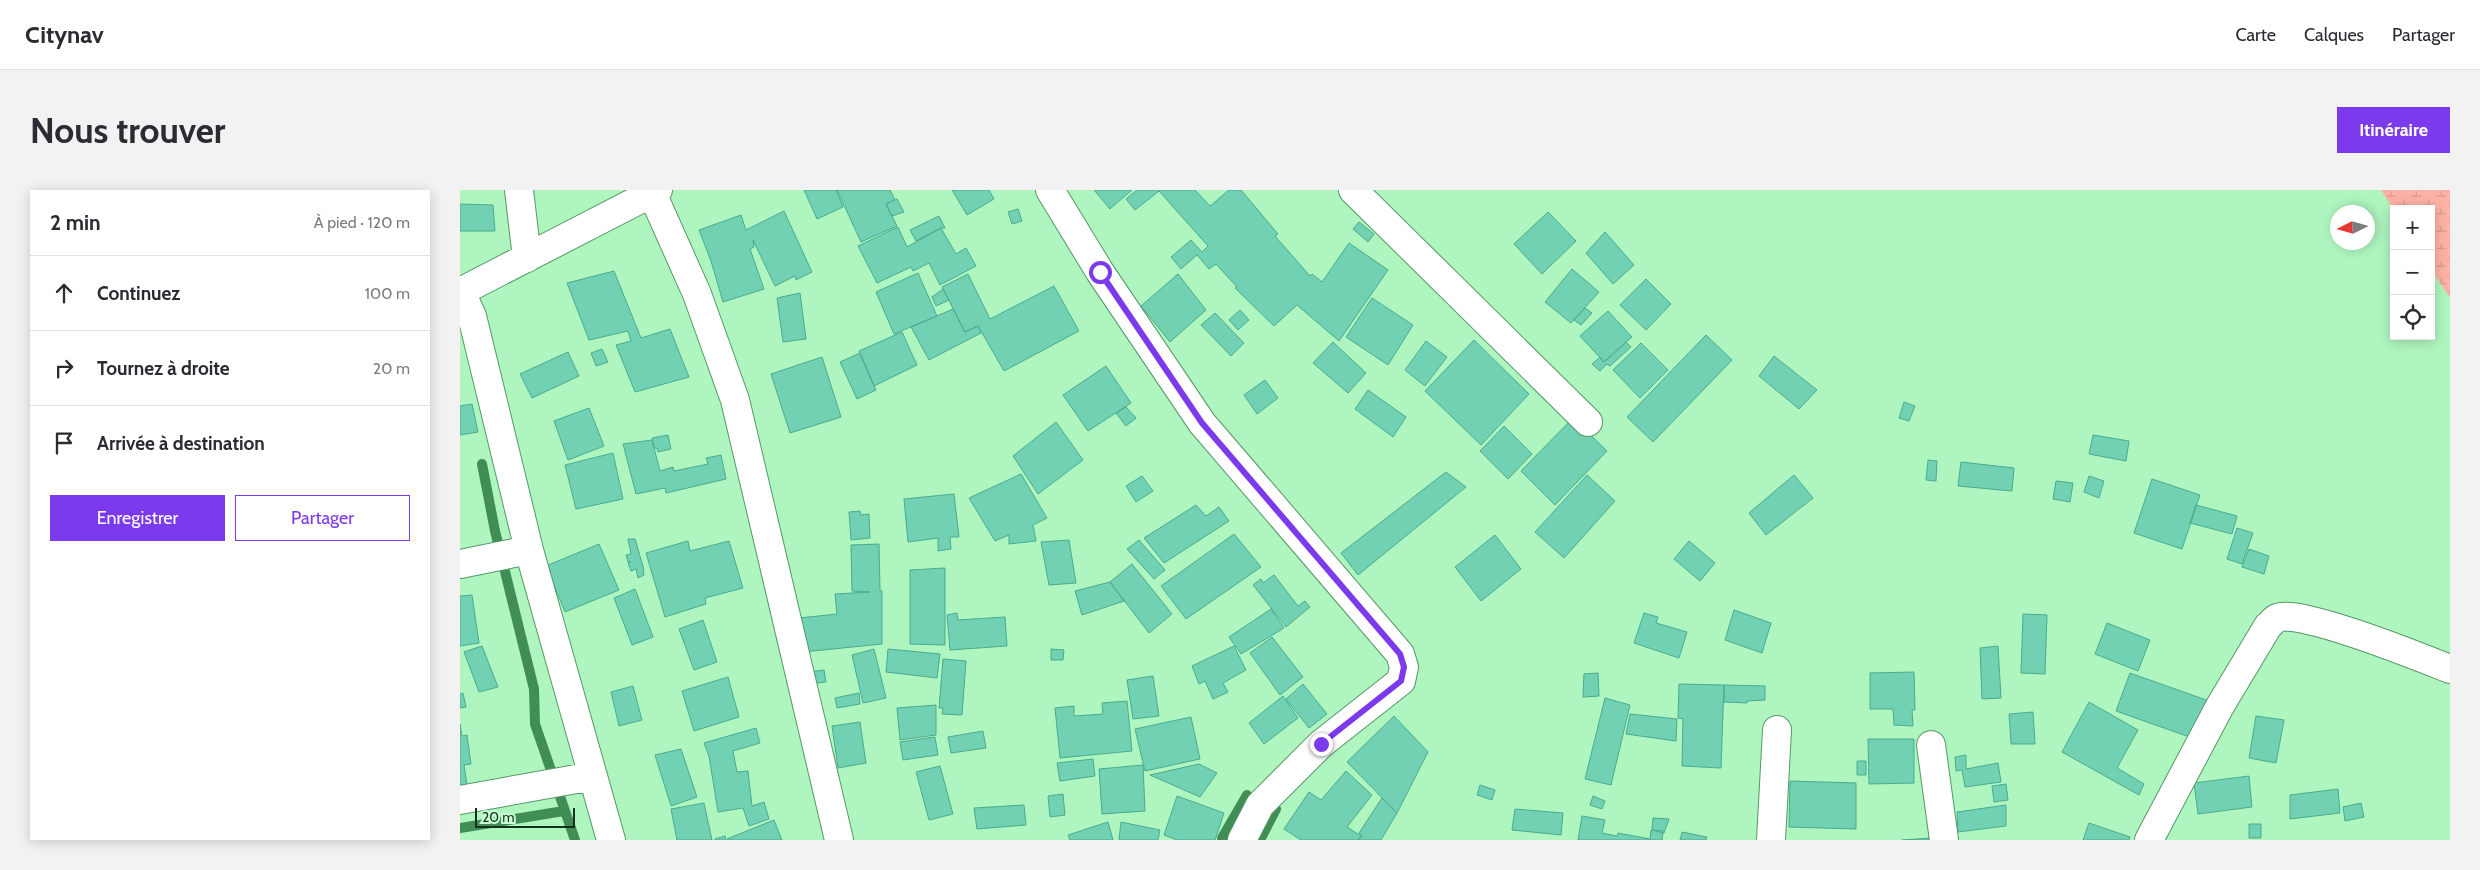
<!DOCTYPE html>
<html lang="fr">
<head>
<meta charset="utf-8">
<style>
	:root { --surface:#fff; --page:#f2f2f3; --text:#2b2b33; --muted:#7c7c81; --line:#e1e1e2; --accent:#7c3aed }
	body { margin:0; font-family:Cabin,sans-serif; background:var(--page); color:var(--text) }
	.controls { position:absolute; right:15px; top:15px; display:grid; overflow:hidden; border-radius:0px; box-shadow:0 2px 12px #0003 }
	.controls button { width:45px; height:45px; display:grid; place-items:center; padding:0; border:0; border-bottom:1px solid var(--line); background:var(--surface); color:var(--text); font:25px sans-serif }
	.compass { position:absolute; left:1870px; top:15px; width:45px; height:45px; border-radius:50%; background:var(--surface); box-shadow:0 2px 12px #0003; rotate:265deg }
	.scale { position:absolute; left:15px; bottom:12px; width:100px; box-sizing:border-box; padding-left:5px; border:2px solid #15311d; border-top:0; font-size:14px; line-height:18px; white-space:nowrap; color:#15311d; -webkit-text-stroke:4px #c7ffd3; paint-order:stroke }
	.stop { position:absolute; width:15px; height:15px; margin:-11px; border:4px solid #7c3aed; border-radius:50%; background:#fff }
	.stop.end { background:#7c3aed; border-color:#fff; box-shadow:0 1px 5px #0008 }
	.list { margin:0; padding:0; list-style:none }
	h2 { display:flex; justify-content:space-between; align-items:center; height:65px; margin:0; padding:0 20px; font-size:21px }
	h2 small { font-size:16px; font-weight:400; color:var(--muted) }
	.list li { display:grid; grid-template-columns:32px 1fr auto; gap:15px; align-items:center; box-sizing:border-box; height:75px; padding:0 20px; border-top:1px solid var(--line) }
	.list b { display:block; font-size:19px; white-space:nowrap }
	.list em { font-size:16px; font-style:normal; color:var(--muted) }
	.actions { display:flex; gap:10px; padding:15px 20px }
	.actions a { flex:1; padding:11px 0; border:1px solid var(--accent); border-radius:0px; text-align:center; font-size:18px; color:var(--accent) }
	.actions .main { background:var(--accent); color:#fff }
	.icon { flex:none; width:28px; height:28px; fill:none; stroke:currentColor; stroke-width:2; stroke-linecap:round; stroke-linejoin:round }
	.map { position:relative; flex:none; width:1990px; height:650px; overflow:hidden; border-radius:0px }
	header { display:flex; align-items:center; gap:30px; box-sizing:border-box; height:70px; padding:0 25px; background:var(--surface); border-bottom:1px solid var(--line) }
	header strong { font-size:24px }
	nav { display:flex; gap:28px; margin-inline-start:auto; font-size:18px }
	.intro { display:flex; align-items:center; justify-content:space-between; box-sizing:border-box; height:120px; padding:0 30px }
	h1 { margin:0; font-size:35px }
	.button { padding:12px 22px; border-radius:0px; background:var(--accent); color:#fff; font-size:18px; font-weight:700 }
	main { display:flex; gap:30px; padding:0 30px }
	aside { flex:1; background:var(--surface); border-radius:0px; box-shadow:0 2px 12px #0003 }
	.map>svg:first-child { display:block }
</style>
</head>
<body>
<header>
<strong>Citynav</strong>
<nav><a>Carte</a><a>Calques</a><a>Partager</a></nav>
</header>
<div class="intro"><h1>Nous trouver</h1><a class="button">Itinéraire</a></div>
<main>
<aside>
<h2>2 min<small>À pied · 120 m</small></h2>
<ul class="list">
<li><svg class="icon" aria-label="ahead" viewBox="0 0 24 24"><path d="M12 20V5M6 11l6-6 6 6"/></svg><div><b>Continuez</b></div><em>100 m</em></li>
<li><svg class="icon" aria-label="right" viewBox="0 0 24 24"><path d="M7 20v-9h11M14 6l5 5-5 5"/></svg><div><b>Tournez à droite</b></div><em>20 m</em></li>
<li><svg class="icon" aria-label="arrive" viewBox="0 0 24 24"><path d="M6 21V4h12l-3 4 3 4H6"/></svg><div><b>Arrivée à destination</b></div></li>
</ul>
<div class="actions"><a class="main">Enregistrer</a><a>Partager</a></div>
</aside>
<div class="map">
<svg width="1990" height="650" viewBox="0 0 1990 650">
	<defs>
		<pattern id="wetland-marsh" width="20" height="14" patternUnits="userSpaceOnUse" patternTransform="scale(1.25)"><rect width="20" height="14" fill="#feb2a4"/><path d="M1 5h8M5 5V1M11 12h8M15 12V8" fill="none" stroke="#d99a8d"/></pattern>
	</defs>
	<rect width="100%" height="100%" fill="#aff5bf"/>
	<path fill="url(#wetland-marsh)" d="M1921,0H1990V108L1971,79V19L1934,20Z"/>
	<g fill="none" stroke-linecap="round" stroke-linejoin="round">
		<path stroke="#408d56" stroke-width="10" d="M22,274L35,341L74,499L75,534L115,650
			M0,638L104,621
			M762,648L787,605
			M800,650L816,619"/>
	</g>
	<path fill="#71d1b2" stroke="#4aab8e" d="M344,0H376L383,17L357,29Z
		M377,0H430L435,10L426,14L437,36L401,52Z
		M492,0H529L534,9L507,25Z
		M634,0H672L650,19Z
		M677,0H735L750,16L769,0H781L818,44L815,46L850,86L852,84L862,92L889,53L928,80L879,151L837,115L814,136L775,98L777,97L756,74L749,79L737,65L721,79L711,67L731,50L742,62L748,56L699,1L675,20L666,9Z
		M437,9L444,22L432,26L426,14Z
		M0,14L33,15L35,41H0Z
		M558,19L562,31L552,34L548,22Z
		M324,21L352,82L336,90L335,86L315,96L293,50L294,57L290,59L304,99L263,112L251,71L239,40L281,25L286,40Z
		M1088,22L1116,51L1082,84L1054,54Z
		M479,26L485,38H481L456,51L450,40Z
		M899,32L914,44L908,52L893,39Z
		M438,37L447,57L481,38L496,64L506,58L516,76L480,95L469,73L453,81L451,77L417,93L398,56Z
		M1145,42L1174,75L1153,94L1126,63Z
		M1112,79L1139,102L1111,133L1085,112Z
		M154,81L181,148L210,139L229,187L175,202L156,155L171,151L168,141L129,150L107,93Z
		M458,83L477,126L434,144L416,102Z
		M508,84L530,129L594,96L619,141L544,181L518,136L505,142L482,97Z
		M718,84L746,120L710,152L681,116Z
		M1186,89L1211,114L1186,140L1160,115Z
		M483,99L489,110L476,116L472,107Z
		M340,103L346,149L323,152L317,108Z
		M912,108L953,135L928,175L886,147Z
		M1125,118L1132,123L1121,135L1114,130Z
		M493,119L505,142L518,136L521,143L469,170L451,137Z
		M780,120L789,130L778,140L769,130Z
		M1148,121L1172,147L1144,172L1120,146Z
		M755,123L784,153L771,166L741,135Z
		M442,142L457,175L414,196L399,161Z
		M1246,145L1272,170L1193,252L1167,227Z
		M1014,150L1069,204L1021,255L965,201Z
		M966,151L987,167L965,196L945,180Z
		M873,152L906,183L888,203L853,173Z
		M1166,152L1171,157L1150,176L1147,174L1140,181L1132,174L1140,167L1144,172Z
		M1181,153L1208,180L1180,208L1153,180Z
		M142,159L148,172L136,176L131,163Z
		M108,162L119,186L72,208L60,184Z
		M400,163L416,200L397,209L380,172Z
		M1314,166L1357,200L1339,219L1299,186Z
		M362,167L381,227L330,243L311,184Z
		M646,176L671,213L628,241L603,205Z
		M805,190L818,208L797,224L784,205Z
		M908,200L946,227L933,247L895,219Z
		M1444,212L1455,216L1449,231L1439,228Z
		M12,214L18,242L0,245V216Z
		M666,217L676,228L666,236L656,223Z
		M129,218L144,256L108,270L94,231Z
		M1113,228L1147,261L1095,315L1061,281Z
		M596,232L623,270L578,304L553,266Z
		M1044,236L1072,264L1048,289L1020,261Z
		M208,245L211,259L198,262L197,258H194L192,248Z
		M1633,245L1669,251L1666,271L1629,264Z
		M192,250L200,281L213,277L214,281L248,274L246,268L261,265L266,289L206,303L205,298L176,304L163,254Z
		M153,263L163,309L116,319L105,275Z
		M1468,270L1477,271L1476,291L1466,290Z
		M1501,272L1554,278L1552,301L1498,296Z
		M986,282L1006,297L898,385L881,363Z
		M561,284L587,328L573,335L576,351L549,354V345L535,351L509,308Z
		M1127,285L1155,311L1104,368L1075,342Z
		M1334,285L1353,308L1306,345L1289,323Z
		M682,286L693,301L676,312L666,296Z
		M1629,286L1644,291L1639,308L1624,302Z
		M1692,289L1740,305L1722,359L1674,343Z
		M1596,291L1613,293L1610,312L1593,309Z
		M494,304L499,347H490L491,359L478,361V348L448,352L444,309Z
		M736,315L746,326L759,317L769,331L704,373L684,348Z
		M1736,315L1777,326L1772,344L1730,333Z
		M400,321L401,325L409,324L410,348L391,350L389,322Z
		M1777,338L1793,343L1782,374L1767,369Z
		M774,344L801,377L726,429L701,396Z
		M1035,345L1061,379L1021,411L995,377Z
		M168,349H175L183,376L184,385L178,388L176,379L171,381L168,373L171,372H168L166,365L171,364Z
		M609,350L616,393L589,395L581,352Z
		M679,350L705,380L694,389L667,359Z
		M228,351L230,361L269,351L283,398L245,408L246,414L205,427L186,363Z
		M1229,351L1255,373L1240,391L1214,369Z
		M139,354L159,400L105,422L86,376Z
		M419,354L420,400L422,401V454L343,462L339,428L377,424L375,404L410,402L392,401L391,355Z
		M1789,359L1809,366L1804,384L1782,377Z
		M672,374L712,424L689,443L650,392Z
		M485,378V455L450,454V380Z
		M814,385L838,416L845,411L850,417L826,437L793,395L801,389L803,393Z
		M650,392L664,411L622,425L615,401Z
		M175,399L193,447L172,455L154,408Z
		M12,405L19,453L0,456V406Z
		M811,419L824,438L781,464L769,447Z
		M1274,420L1311,433L1302,463L1265,450Z
		M497,423L498,430L545,427L547,456L490,460L487,425Z
		M1184,423L1198,427L1196,433L1227,442L1219,468L1174,453Z
		M1563,424L1587,425L1585,484L1561,483Z
		M243,430L257,472L234,480L219,439Z
		M1647,433L1690,450L1678,481L1635,464Z
		M812,447L843,487L820,505L790,463Z
		M22,456L38,497L19,502L4,462Z
		M774,456L786,480L763,493L768,502L753,509L745,491L739,494L732,476Z
		M1538,456L1541,508L1522,509L1520,458Z
		M414,459L426,508L403,513L392,465Z
		M428,459L480,464L477,488L426,482Z
		M591,459L604,460L603,470H591Z
		M483,469L506,471L502,525L482,524L483,518H479Z
		M364,480L366,492L349,494L348,482Z
		M1454,482L1455,520H1452L1453,536L1434,535L1433,519H1410V483Z
		M1138,483L1139,506L1123,507L1124,484Z
		M1670,483L1749,511L1735,549L1656,521Z
		M693,486L699,526L673,529L667,490Z
		M268,487L279,527L234,541L222,501Z
		M843,494L867,524L849,538L826,509Z
		M1219,494L1264,495L1261,578L1222,576L1223,529L1218,528Z
		M1264,495L1305,496V510L1287,511V513L1264,512Z
		M173,496L182,530L159,536L151,502Z
		M3,503L6,517L0,518V504Z
		M399,503L400,514L377,518L375,508Z
		M823,506L838,528L804,554L789,533Z
		M1145,508L1170,515L1151,595L1125,589Z
		M667,511L672,561L600,568L595,518L614,516V526L643,524L642,513Z
		M1629,512L1678,540L1657,578L1684,594L1679,605L1602,562Z
		M476,515V545L440,550L437,518Z
		M1573,522L1575,554H1551L1549,524Z
		M1170,524L1217,529L1216,551L1166,544Z
		M934,526L968,562L937,623L887,572Z
		M1796,526L1824,530L1816,573L1789,568Z
		M731,527L740,569L685,581L675,539Z
		M400,532L406,573L378,578L372,536Z
		M0,534L2,546L7,545L11,574L4,575L8,601L0,602Z
		M296,538L300,553L273,561L277,582L288,581L292,616L304,612L309,629L289,636L283,618L258,622L249,566L244,553Z
		M523,541L526,558L491,563L488,547Z
		M475,547L478,565L443,570L440,552Z
		M1408,549H1454V593L1409,594Z
		M221,559L237,607L211,616L195,565Z
		M1506,565V579L1538,573L1541,592L1505,597L1502,580L1496,581L1495,567Z
		M633,569L635,586L600,591L597,573Z
		M1397,571H1406V585H1397Z
		M739,574L757,583L740,607L690,585Z
		M683,575L685,621L642,624L639,579Z
		M480,576L493,624L469,630L456,582Z
		M886,581L912,605L887,637L901,646L898,650H841L824,639L849,602L861,610Z
		M1789,586L1792,617L1738,624L1734,593Z
		M1330,591L1396,593V639L1329,637Z
		M1546,594L1548,610L1534,612L1532,596Z
		M1020,595L1035,600L1032,610L1017,605Z
		M1878,599L1880,623L1830,629V605Z
		M603,604L605,625L590,627L588,606Z
		M717,606L764,623L755,650H717L704,645Z
		M1133,606L1145,611L1142,619L1130,615Z
		M922,608L937,623L921,650H899L902,645L899,643Z
		M244,613L252,650H217L211,619Z
		M1901,613L1904,627L1885,631L1883,617Z
		M564,615L566,635L517,639L514,618Z
		M1546,615V636L1498,642L1497,622Z
		M1055,619L1103,623L1101,645L1052,640Z
		M1122,626L1145,630L1142,643L1157,646L1158,643L1190,649L1191,640L1203,641L1202,650H1118Z
		M1193,628L1209,629L1204,643L1192,640Z
		M314,630L322,650H268L267,649Z
		M648,632L653,650H610L608,645Z
		M661,632L700,640L698,650H659Z
		M1629,633L1670,647L1669,650H1623Z
		M1789,634H1801V648H1789Z
		M1222,642L1247,647L1246,650H1220Z
		M265,646L266,650H255V649Z
		M1471,648L1475,650H1442Z"/>
	<g fill="none" stroke-linecap="round" stroke-linejoin="round">
		<g stroke="#559866" stroke-width="30">
			<path id="minor" d="M59,0L67,68
				M590,0L640,82L742,233L940,464L944,477L941,491L861,554L800,615L782,650
				M893,0L1128,232
				M192,3L237,104L275,210L379,650
				M0,100L12,126L69,360L151,650
				M0,102L198,0
				M0,374L69,360
				M1471,555L1484,650
				M0,610L133,586
				M1311,650L1317,540
				M1689,650L1760,516L1808,436C1811,434 1814,429 1817,428C1839,418 1962,468 1990,479"/>
		</g>
		<use href="#minor" stroke="#fff" stroke-width="28"/>
	</g>
	<g fill="none" stroke-linecap="round" stroke-linejoin="round">
		<path stroke="#7c3aed" stroke-width="6" d="M640,82L742,233L940,464L944,477L941,491L861,554"/>
	</g>
</svg>
<div class="controls">
<button>+</button>
<button>−</button>
<button><svg class="icon" aria-label="locate" viewBox="0 0 24 24"><circle cx="12" cy="12" r="6"/><path d="M12 2v4M12 18v4M2 12h4M18 12h4"/></svg></button>
</div>
<svg class="compass" viewBox="-18 -18 36 36"><path d="M0-13l5 13h-10z" fill="#e53935"/><path d="M0 13l5-13h-10z" fill="#7c7c81"/></svg>
<div class="scale">20 m</div>
<div class="stop" style="left:640px;top:82px"></div>
<div class="stop end" style="left:861px;top:554px"></div>
</div>
</main>
</body>
</html>
